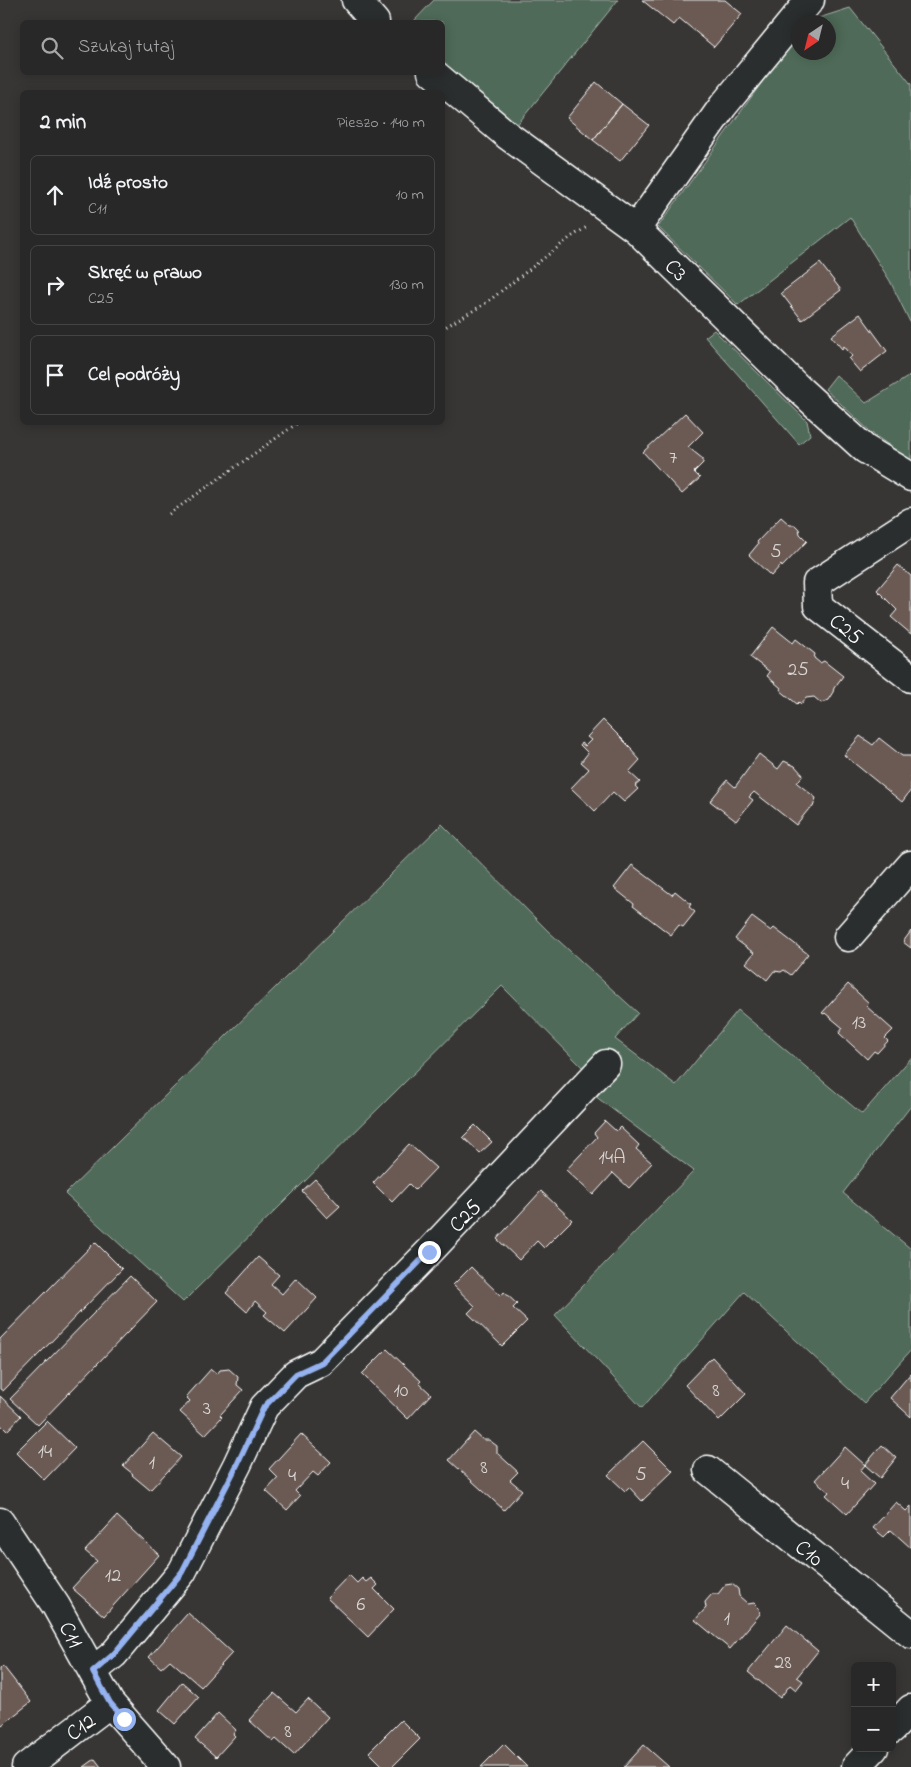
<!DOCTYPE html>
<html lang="pl">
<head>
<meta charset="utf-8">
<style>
	:root { --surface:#292828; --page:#313030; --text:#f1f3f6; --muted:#a5a6a8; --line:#454445 }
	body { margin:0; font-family:"Indie Flower",sans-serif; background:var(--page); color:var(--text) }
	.controls { position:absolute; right:15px; bottom:15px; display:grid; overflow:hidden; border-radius:8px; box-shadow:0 2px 12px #0003 }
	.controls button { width:45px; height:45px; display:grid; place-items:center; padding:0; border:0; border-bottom:1px solid var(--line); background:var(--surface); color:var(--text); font:25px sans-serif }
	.compass { position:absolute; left:791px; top:15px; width:45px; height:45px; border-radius:50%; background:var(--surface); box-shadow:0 2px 12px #0003; rotate:215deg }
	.stop { position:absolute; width:15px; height:15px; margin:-11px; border:4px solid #95b2f1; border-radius:50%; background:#fff }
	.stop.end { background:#95b2f1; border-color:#fff; box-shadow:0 1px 5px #0008 }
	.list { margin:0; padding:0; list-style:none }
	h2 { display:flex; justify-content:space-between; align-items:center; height:65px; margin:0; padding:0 20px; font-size:21px }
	h2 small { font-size:16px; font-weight:400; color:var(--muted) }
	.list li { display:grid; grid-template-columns:32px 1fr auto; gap:15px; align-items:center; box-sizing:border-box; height:80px; margin:0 10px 10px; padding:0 10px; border:1px solid var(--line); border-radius:8px }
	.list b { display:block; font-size:19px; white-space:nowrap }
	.list p { margin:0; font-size:16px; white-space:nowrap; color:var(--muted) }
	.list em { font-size:16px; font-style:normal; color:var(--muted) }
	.icon { flex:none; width:28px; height:28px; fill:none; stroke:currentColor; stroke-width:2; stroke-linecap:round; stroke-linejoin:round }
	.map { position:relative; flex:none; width:911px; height:1767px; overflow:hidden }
	.search { position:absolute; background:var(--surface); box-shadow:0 2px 12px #0003; left:20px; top:20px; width:425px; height:55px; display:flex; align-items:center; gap:12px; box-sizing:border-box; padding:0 18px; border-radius:8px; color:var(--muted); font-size:19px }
	.panel { position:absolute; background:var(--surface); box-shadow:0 2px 12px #0003; left:20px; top:90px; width:425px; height:335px; border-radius:8px }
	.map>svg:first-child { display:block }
</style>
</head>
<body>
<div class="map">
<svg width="911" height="1767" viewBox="0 0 911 1767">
	<rect width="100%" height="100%" fill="#373635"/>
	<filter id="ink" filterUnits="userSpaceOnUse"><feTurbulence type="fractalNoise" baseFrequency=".02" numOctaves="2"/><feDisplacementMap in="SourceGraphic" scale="10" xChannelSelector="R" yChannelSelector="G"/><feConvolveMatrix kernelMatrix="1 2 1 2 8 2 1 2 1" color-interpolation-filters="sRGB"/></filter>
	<g filter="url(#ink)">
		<path fill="#4f6a59" stroke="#a7b4ac" d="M434,0H618L516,126L443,63L442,22H413Z
			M850,8L911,84V324L890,281L850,217L738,305L658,227L798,32V52H828V22H806Z
			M714,330L807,421L810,435L799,444L705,337Z
			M836,375L866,403L911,375V461L873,434L825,389Z
			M442,824L548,931L638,1013L615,1039L676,1085L738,1010L862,1114L911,1058V1106L843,1193L911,1249V1350L864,1403L744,1292L642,1408L555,1315L694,1171L595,1096L620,1069L605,1056L587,1072L502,986L183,1302L65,1194Z"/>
		<path fill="#6b5a53" stroke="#fff" d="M642,0H725L742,14L714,47L679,18L673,25Z
			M596,82L622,104L593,140L567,118Z
			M622,104L649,125L620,161L593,140Z
			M820,263L841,290L802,320L781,293Z
			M860,314L887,351L860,372L849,359L852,356L844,346L842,349L831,336Z
			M685,413L703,432L688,447L703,459V463L694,472L700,478L682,494L643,452Z
			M781,517L790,525H795L799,529L800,534L807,541L782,567L781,565L771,576L749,555L758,544L757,542Z
			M898,565L911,576V634L891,617L897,610L877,590Z
			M773,627L793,643L796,639L815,654L814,658L820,663L824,661L843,676L834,688L833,692L828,700L821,703L814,697L806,698L801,704L799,702L797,704L780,690L781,688L767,676L770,672L750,657Z
			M603,720L632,749L631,750L640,760L629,772L640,782L635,786L638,789L624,802L613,792L595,811L571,788L589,769L581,762L588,753L580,745L581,743L585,746L591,740L587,737Z
			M860,736L873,745L879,738L902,756H911V790L902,802L844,755Z
			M759,754L778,769L784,761L795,766L803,775L797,783L816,798L813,807L808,810L796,825L754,792L749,797L753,800L736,821L710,801L727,780L735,787Z
			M632,865L672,895L675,891L691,904L689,907L695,912L683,927L679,925L671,935L633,906L634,904L614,888Z
			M752,917L771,931L774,928L808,954L791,975L784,970L781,972L774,971L767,980L746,963L754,953L735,939Z
			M911,931V948L903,942Z
			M848,984L869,1003L866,1006L893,1030L885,1038L888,1041L877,1053L874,1051L867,1059L839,1033L843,1028L825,1013L824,1014L822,1013Z
			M605,1121L616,1131L620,1127L639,1145L636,1149L652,1163L629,1188L613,1173L593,1195L566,1170L597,1137L594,1133Z
			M475,1125L492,1142L480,1153L463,1137Z
			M409,1144L436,1168L415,1190L409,1184L392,1202L373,1183Z
			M315,1179L340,1206L327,1218L302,1191Z
			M541,1191L572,1220L544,1248L537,1241L519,1260L497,1239Z
			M95,1242L122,1269L3,1391L0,1389V1339Z
			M258,1257L279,1275L271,1284L282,1294L296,1278L317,1298L285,1333L264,1315L267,1312L255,1301L247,1312L226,1293Z
			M471,1267L501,1296L504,1292L517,1304L513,1308L527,1321L502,1346L468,1313L475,1306L453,1285Z
			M130,1276L157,1302L38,1425L10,1399Z
			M387,1349L421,1381L419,1383L431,1394L408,1419L362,1374Z
			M712,1357L746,1394L719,1421L685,1385Z
			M211,1369L217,1374L220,1370L229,1369L238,1377L237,1385L243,1390L220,1415L222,1417L205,1435L180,1412L190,1401L186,1397Z
			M911,1373V1417L890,1398Z
			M0,1396L21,1416L7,1431L0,1424Z
			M47,1421L75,1448L44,1480L16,1452Z
			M474,1432L483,1440H489L497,1446V1453L518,1472L510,1480L522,1490L504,1510L449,1460Z
			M153,1433L181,1457L150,1490L132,1475L133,1474L123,1466Z
			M301,1434L331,1462L318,1476L313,1472L295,1491L300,1496L287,1510L266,1491L278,1478L269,1469Z
			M643,1441L673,1471L642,1501L629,1487L625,1491L608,1475Z
			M882,1445L896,1458L880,1478L865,1465Z
			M845,1447L865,1465L860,1471L874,1484L847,1514L826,1495L829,1492L815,1480Z
			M896,1502L906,1511L911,1506V1548L891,1530L884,1537L873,1528Z
			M117,1516L159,1555L104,1616L72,1588L97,1561L85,1551Z
			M349,1575L357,1583L362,1578L366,1582L371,1578L378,1585L374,1589L394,1609L368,1637L327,1598Z
			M732,1584L738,1589L739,1596L748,1604L754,1603L759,1608L760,1614L730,1649L695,1620L706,1608L705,1602L712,1594H718L725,1585Z
			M188,1613L232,1653L201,1687L170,1660L161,1668L149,1657Z
			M787,1625L818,1651L797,1677L803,1681L796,1690L790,1685L780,1698L748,1672Z
			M3,1666L31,1702L2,1725L0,1723V1669Z
			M182,1682L199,1697L175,1724L159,1710Z
			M274,1693L296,1712L308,1699L328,1717L294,1755L276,1739L273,1742L249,1720Z
			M218,1713L236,1730L233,1734L235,1736L216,1757L195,1739Z
			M401,1720L420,1739L392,1767H384L369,1752Z
			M504,1744L527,1767H481Z
			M644,1745L669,1767H624Z
			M95,1759L101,1767H84Z"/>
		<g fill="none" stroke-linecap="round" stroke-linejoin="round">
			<g stroke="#fff" stroke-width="31">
				<path id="minor" d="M356,0L375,22
					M432,72L507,135L636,229L799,389L865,449L911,477
					M636,229L723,106L810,0
					M911,522L817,583L818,606L911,678
					M848,937L911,865
					M708,1470L911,1634
					M0,1522L56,1606L110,1703L166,1767
					M93,1671L114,1654L182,1572L237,1465L264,1407L296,1374L321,1362L429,1252L606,1064
					M892,1729L911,1709
					M26,1767L110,1703
					M856,1767L874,1748"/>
			</g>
			<path stroke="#fff" stroke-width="3" stroke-dasharray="1 4" stroke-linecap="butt" d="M442,329L486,303L571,237L587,227
				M169,514L299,422"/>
			<use href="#minor" stroke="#2a2d2e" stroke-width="28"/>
		</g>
	</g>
	<g fill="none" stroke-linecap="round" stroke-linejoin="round" filter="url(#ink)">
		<path stroke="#95b2f1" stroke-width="6" d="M124,1719L110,1703L93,1672L114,1654L182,1572L237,1465L264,1407L296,1374L322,1362L429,1252"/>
	</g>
	<g text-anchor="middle" stroke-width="4" stroke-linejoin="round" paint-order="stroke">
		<g font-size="20" fill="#dad6d4">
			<text x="673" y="463">7</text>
			<text x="776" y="557">5</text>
			<text x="798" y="675">25</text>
			<text x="859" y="1028">13</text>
			<text x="612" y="1163">14A</text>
			<text x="401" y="1396">10</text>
			<text x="716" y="1396">8</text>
			<text x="207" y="1414">3</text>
			<text x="45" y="1457">14</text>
			<text x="152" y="1468">1</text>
			<text x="484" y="1473">8</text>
			<text x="641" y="1480">5</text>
			<text x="292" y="1481">4</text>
			<text x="845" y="1489">4</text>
			<text x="113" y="1581">12</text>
			<text x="361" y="1610">6</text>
			<text x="727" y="1624">1</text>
			<text x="783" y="1668">28</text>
			<text x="288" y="1737">8</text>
		</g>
		<g font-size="22" fill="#fff" stroke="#2a2d2e">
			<text transform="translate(677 269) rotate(45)" y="8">C3</text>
			<text transform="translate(847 628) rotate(38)" y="8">C25</text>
			<text transform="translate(464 1215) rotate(-47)" y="8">C25</text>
			<text transform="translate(810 1552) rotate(39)" y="8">C10</text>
			<text transform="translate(72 1634) rotate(61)" y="8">C11</text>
			<text transform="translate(80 1726) rotate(-37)" y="8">C12</text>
		</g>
	</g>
</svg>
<div class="controls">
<button>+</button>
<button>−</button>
</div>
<svg class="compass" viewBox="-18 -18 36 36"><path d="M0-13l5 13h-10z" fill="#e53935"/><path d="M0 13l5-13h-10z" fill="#a5a6a8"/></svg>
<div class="stop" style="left:124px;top:1719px"></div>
<div class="stop end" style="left:429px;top:1252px"></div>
<div class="search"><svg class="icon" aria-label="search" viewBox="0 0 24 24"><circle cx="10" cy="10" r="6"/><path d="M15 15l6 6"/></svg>Szukaj tutaj</div>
<section class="panel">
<h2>2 min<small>Pieszo · 140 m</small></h2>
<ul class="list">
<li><svg class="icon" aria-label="ahead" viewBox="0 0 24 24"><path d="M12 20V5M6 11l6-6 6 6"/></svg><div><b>Idź prosto</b><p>C11</p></div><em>10 m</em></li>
<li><svg class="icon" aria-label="right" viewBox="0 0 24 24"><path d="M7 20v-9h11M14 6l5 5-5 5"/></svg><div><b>Skręć w prawo</b><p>C25</p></div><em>130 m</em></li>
<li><svg class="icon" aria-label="arrive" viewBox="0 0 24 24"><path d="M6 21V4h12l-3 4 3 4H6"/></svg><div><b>Cel podróży</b></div></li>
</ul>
</section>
</div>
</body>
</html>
